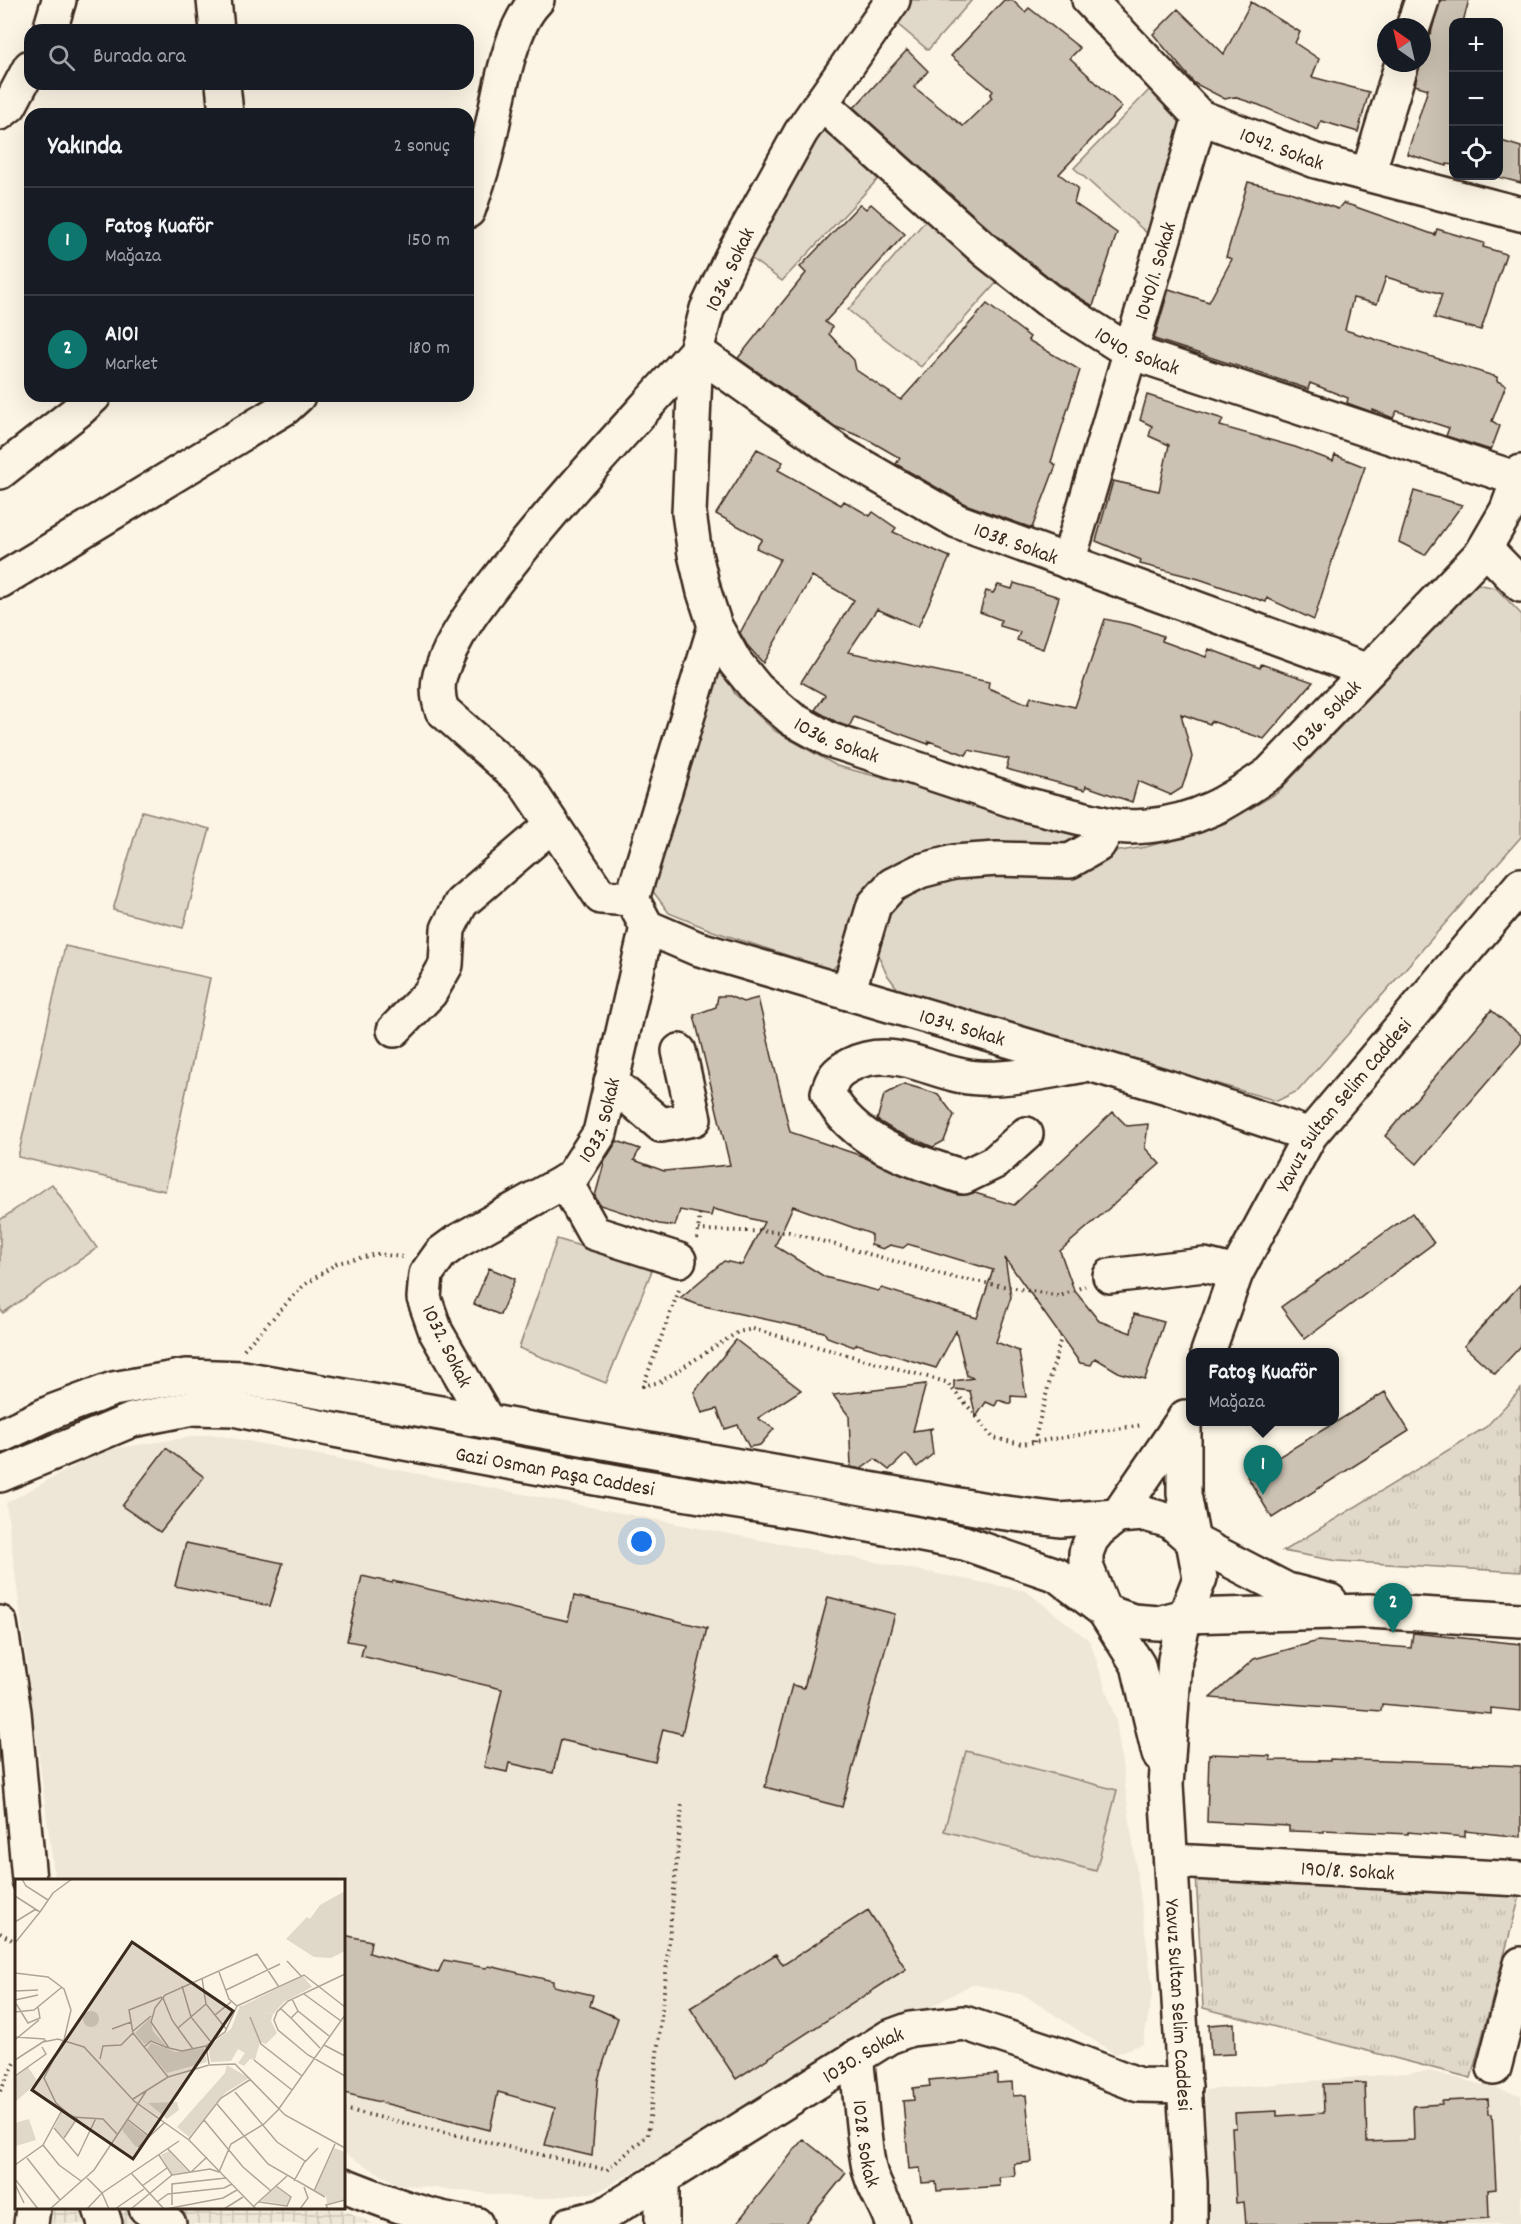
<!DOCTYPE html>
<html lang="tr">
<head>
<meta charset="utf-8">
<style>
	:root { --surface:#171b24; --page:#242831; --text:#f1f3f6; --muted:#9ea1a6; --line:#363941; --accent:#0f766e }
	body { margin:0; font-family:Dekko,sans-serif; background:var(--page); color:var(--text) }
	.controls { position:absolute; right:18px; top:18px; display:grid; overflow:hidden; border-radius:12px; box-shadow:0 6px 24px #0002 }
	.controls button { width:54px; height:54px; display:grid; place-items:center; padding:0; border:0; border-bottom:2px solid var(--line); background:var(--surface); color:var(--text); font:30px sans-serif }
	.compass { position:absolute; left:1377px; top:18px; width:54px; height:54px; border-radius:50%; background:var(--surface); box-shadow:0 6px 24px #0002; rotate:326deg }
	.you { position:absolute; left:642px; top:1542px; width:21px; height:21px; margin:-15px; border:4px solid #fff; border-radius:50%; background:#1a73e8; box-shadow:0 0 0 9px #1a73e833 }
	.badge { display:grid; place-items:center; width:39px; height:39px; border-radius:50%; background:var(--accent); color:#fff; font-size:20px; font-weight:700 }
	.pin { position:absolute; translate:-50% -50px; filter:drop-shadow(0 2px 3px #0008) }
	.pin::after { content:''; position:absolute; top:32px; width:21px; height:18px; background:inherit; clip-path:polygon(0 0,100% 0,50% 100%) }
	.popup { position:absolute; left:1186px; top:1348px; width:153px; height:78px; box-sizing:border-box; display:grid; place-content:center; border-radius:12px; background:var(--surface); filter:drop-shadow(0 2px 4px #0005); font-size:20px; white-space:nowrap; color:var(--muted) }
	.popup b { font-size:22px; color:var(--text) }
	.popup::after { content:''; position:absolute; left:50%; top:100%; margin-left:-12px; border:12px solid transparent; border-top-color:var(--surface) }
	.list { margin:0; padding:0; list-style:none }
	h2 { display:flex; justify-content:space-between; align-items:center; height:78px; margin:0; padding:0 24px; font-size:26px }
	h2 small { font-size:20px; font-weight:400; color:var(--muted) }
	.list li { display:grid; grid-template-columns:39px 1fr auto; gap:18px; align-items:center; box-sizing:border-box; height:108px; padding:0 24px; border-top:2px solid var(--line) }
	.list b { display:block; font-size:22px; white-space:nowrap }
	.list p { margin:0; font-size:20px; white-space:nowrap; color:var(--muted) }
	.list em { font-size:20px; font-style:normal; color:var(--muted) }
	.icon { flex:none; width:33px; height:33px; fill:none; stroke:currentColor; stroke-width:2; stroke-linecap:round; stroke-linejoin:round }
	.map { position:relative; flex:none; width:1521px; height:2224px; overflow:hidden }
	.search { position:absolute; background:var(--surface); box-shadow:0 6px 24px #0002; left:24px; top:24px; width:450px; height:66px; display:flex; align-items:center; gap:15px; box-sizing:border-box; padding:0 21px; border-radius:18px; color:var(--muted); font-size:22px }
	.panel { position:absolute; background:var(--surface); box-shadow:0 6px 24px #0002; left:24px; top:108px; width:450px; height:294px; border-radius:18px }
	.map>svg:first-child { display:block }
</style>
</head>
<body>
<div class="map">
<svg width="1521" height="2224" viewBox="0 0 1521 2224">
	<defs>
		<pattern id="industrial-grid" width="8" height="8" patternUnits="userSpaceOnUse" patternTransform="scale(1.5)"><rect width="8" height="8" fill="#eee6d6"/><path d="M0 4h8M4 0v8" fill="none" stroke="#cdc5b7"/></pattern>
		<pattern id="park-tufts" width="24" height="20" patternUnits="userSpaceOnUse" patternTransform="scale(1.5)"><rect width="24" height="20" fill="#e0d8c8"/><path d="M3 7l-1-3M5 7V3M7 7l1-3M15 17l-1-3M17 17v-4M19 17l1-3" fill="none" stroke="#c1baab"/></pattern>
	</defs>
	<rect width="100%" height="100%" fill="#fcf5e5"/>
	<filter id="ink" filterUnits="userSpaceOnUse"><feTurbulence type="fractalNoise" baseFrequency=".0167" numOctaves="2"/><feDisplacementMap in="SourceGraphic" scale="12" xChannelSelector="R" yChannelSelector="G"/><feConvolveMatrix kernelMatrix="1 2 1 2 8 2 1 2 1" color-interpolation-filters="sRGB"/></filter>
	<g filter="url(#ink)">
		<path fill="#eee6d6" d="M211,1434L1026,1591L1090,1641L1116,1720L1153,1989L1143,2044L1115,2054L1024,1995L972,1984L597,2192L537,2199L397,2184L344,2153V1880H55L6,1503L104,1450Z
			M1430,2071L1521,2095V2224H1210L1205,2090Z"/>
		<path fill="url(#industrial-grid)" d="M49,2208H340L374,2224H50Z"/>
		<path fill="#e0d8c8" stroke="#8e8173" stroke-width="1.5" d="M912,0H972L928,50L896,23Z
			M1151,88L1183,124L1150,236L1074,168Z
			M822,128L878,179L782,281L749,257Z
			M926,220L998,281L921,367L848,310Z
			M1477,584L1496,588L1521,614V837L1298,1091L1277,1101L900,992L886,973L877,952L883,916L900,897L926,880L1146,847L1226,823L1277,793Z
			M716,657L735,694L775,731L837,766L1089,832L1072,851L916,859L878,876L857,903L844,956L832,970L713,931L669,913L640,874Z
			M142,811L210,829L183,928L113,910Z
			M65,946L210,978L165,1191L18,1157Z
			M52,1184L97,1248L3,1313L0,1309V1220Z
			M557,1239L653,1268L606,1383L519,1348Z
			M966,1751L1117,1790L1096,1871L944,1831Z"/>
		<path fill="url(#park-tufts)" stroke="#8e8173" stroke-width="1.5" d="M1521,1389V1572L1337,1561L1283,1551L1486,1427Z
			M1196,1874L1520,1896L1471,2078L1203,2008Z"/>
		<path fill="#ccc2b3" stroke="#3b2a1e" stroke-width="1.5" fill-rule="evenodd" d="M1004,0H1012L1025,12L1029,8L1080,48L1070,58L1122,107L1059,174L1078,188L1074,203L1117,233L1093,306L1059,285L998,237L854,108L907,50L928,71L914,87L963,126L992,98L990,95L993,91L951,56Z
			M1440,0H1469L1463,22H1454V165L1447,164V166L1407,154L1428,89L1415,85L1420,63H1422V43L1431,33Z
			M1251,2L1300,32L1295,43L1319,59L1312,77L1369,92L1358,132L1321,121L1318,130L1259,105L1234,97L1225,99L1194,83L1153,34L1178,9L1224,54Z
			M1498,140L1521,147V183L1498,177Z
			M1248,182L1287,191L1338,209L1343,203L1353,206L1435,235L1437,229L1484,243L1483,247L1506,254L1481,330L1434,318L1442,294L1386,277L1377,304L1353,298L1345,330L1497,377V381L1506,385L1492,421L1500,426L1491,450L1446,436L1449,428L1397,411L1393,418L1373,410L1372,412L1347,403L1348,398L1310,383L1308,389L1154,339L1169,289L1209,302L1232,259L1226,257Z
			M860,204L866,209L871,204L905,234L825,322L832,327L829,334L854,360L856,370L901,400L987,304L1030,337L1028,340L1080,370L1051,462L1056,465L1032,528L965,504L896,464L900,458L867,439L836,427L738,358L806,273L800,267Z
			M1147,395L1223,419L1220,426L1295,447L1333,461L1335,455L1365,467L1334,555L1314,620L1267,598L1266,602L1199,579L1140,564L1141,560L1096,541L1113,481L1159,491L1169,445L1149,436L1152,426L1140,420Z
			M757,449L783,462L778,470L841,505L844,501L870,516L873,512L896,528L893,532L950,557L918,627L877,609L848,652L989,682L988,688L1028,704L1031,697L1075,707L1105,619L1133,625L1163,636L1162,641L1206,657L1209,649L1260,668L1261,664L1313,682L1264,739L1211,721L1210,724L1181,714L1192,757L1182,788L1171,795L1138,781L1132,802L1086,786L1085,790L1006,769L1009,759L969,750L966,755L929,741L928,744L854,717L849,727L838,723L815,710L825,695L801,682L854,600L812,576L763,663L747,645L740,633L780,559L756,548L762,539L716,514Z
			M1414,491L1462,505L1425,555L1399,542Z
			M1014,583L1059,597L1043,649L1017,640L1020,632L1000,626L1001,620L980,612L986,591L993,593L998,585L1012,589Z
			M718,996H729L743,1002L758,998L790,1132L862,1156L899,1174L958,1195L975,1193L1014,1205L1113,1112L1127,1126L1148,1124L1145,1148L1160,1164L1060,1251L1074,1290L1099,1321L1131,1333L1134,1314L1164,1322L1145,1379L1120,1373L1095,1358L1091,1365L1080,1363L1005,1258L1011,1297L996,1342L1019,1351L1026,1397L1011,1396V1404L998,1400L995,1406L986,1402L976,1417L970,1391L954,1389V1381L974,1378L967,1376L956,1331L936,1368L857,1344L854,1347L827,1337L824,1332L699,1305L680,1298L724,1261L742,1265L764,1222L713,1209L711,1216L680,1210L675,1226L659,1224L600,1205L595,1196L605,1160L617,1141L640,1149L634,1160L664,1171L730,1165L694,1015L716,1007ZM793,1206L871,1234V1245L883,1249L890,1245L903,1248L908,1244L993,1270L977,1318L882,1288L878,1291L825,1277L775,1246Z
			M1491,1010L1521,1035V1043L1417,1164L1385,1136Z
			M904,1084L938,1094L954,1115L944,1141L933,1147L895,1131L877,1120L884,1095Z
			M1412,1213L1434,1243L1305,1339L1281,1307Z
			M489,1268L515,1279L500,1315L474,1304Z
			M1521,1284V1346L1495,1374L1464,1346Z
			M736,1340L801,1390L758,1418L774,1429L760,1445L749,1447L738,1425L725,1429L717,1409L702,1413L694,1392Z
			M926,1384L913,1431L933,1428L930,1430L933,1454L917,1467L906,1454L889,1470L875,1459L861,1469L851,1467L849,1416L833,1395Z
			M1385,1392L1409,1431L1272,1518L1247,1476Z
			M166,1448L204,1477L160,1532L122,1506Z
			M186,1543L283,1563L270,1606L175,1586Z
			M362,1576L392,1583L393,1581L568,1621L574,1596L707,1628L682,1734L663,1729L655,1762L561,1740L553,1773L509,1763L507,1772L484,1767L502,1689L361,1656L364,1644L347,1641Z
			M828,1597L895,1614L842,1807L765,1787L792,1685L804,1688Z
			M1413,1633L1521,1644V1711L1491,1708V1714L1382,1704L1381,1711L1210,1698L1254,1659L1318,1641L1411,1648Z
			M1209,1754L1270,1756V1760L1330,1761V1759L1521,1766V1837L1465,1831V1837L1408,1832V1834L1324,1830V1832L1289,1831V1826L1207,1822Z
			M868,1910L906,1969L736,2079L690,2008L776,1954L783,1965Z
			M344,1935L371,1941L369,1953L438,1973L444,1960L486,1968L489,1966L553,1981V1986L593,1995L590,2006L618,2018L598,2080L592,2156L545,2145L555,2108L498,2092L490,2130L344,2093Z
			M1234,2023L1235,2054L1211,2055L1209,2025Z
			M997,2074V2083L1012,2082L1013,2096L1026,2095L1032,2162L1014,2164L1015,2176L999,2177L1000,2186L937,2191L936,2182L922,2183L920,2168L909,2169L903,2101L914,2100L913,2088L930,2086L929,2080Z
			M1365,2083L1367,2142L1414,2140L1413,2106L1442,2104V2101L1488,2099L1489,2114H1492L1496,2189L1488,2190L1489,2218L1391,2224H1246L1244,2202L1236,2203L1232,2128H1236L1235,2113L1277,2111V2116L1324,2113L1323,2084Z
			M803,2139L846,2173L805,2224H736Z"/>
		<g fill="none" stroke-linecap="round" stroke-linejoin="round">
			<g stroke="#3b2a1e" stroke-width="38">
				<g id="minor">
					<path d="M214,0L217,30"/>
					<path id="s1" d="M893,0L801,132L731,258L707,309L696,351L689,513L695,554L704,592L715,626L735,662L757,689L792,719L830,740L1024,804L1110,825C1123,828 1134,827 1147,826C1197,822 1230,801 1270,773L1482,553L1507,510L1521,472"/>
					<path id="s2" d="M1089,0L1200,117L1316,161L1521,214"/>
					<path d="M1413,27L1422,0"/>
					<path d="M50,30L59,0"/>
					<path d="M223,84L226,114"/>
					<path id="s3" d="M821,103L986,251L1048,300L1130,352L1518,479"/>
					<path d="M0,113L10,105L30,67"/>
					<path d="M1368,174L1402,63"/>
					<path d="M468,211C474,194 480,176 485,158C496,116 506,30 537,0"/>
					<path id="s4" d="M696,351L841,454L957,521L1368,671"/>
					<path d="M0,472L79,410L94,396"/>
					<path d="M1485,548L1521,585"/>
					<path id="s5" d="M1068,562L1200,117"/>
					<path d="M0,581L285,408L298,396"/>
					<path d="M632,899L601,897L524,782L442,710C438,699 437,686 440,675C453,634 482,599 507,567C566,492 633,422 696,351"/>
					<path id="s6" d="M632,899L647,927L696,948L1167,1087L1310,1135"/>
					<path d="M632,899L715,626"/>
					<path d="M848,993L874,905L892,885L920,871L954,862L997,859L1070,861L1098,845L1110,825"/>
					<path d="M394,1030L430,993L446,965L448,929L461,903L552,825"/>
					<path d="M611,1082L661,1125L694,1119L679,1051"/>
					<path d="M1026,1134L995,1162L964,1177C913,1161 854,1144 828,1093C832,1078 836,1072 850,1065C896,1042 933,1076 979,1078C1010,1080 1050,1071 1080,1066"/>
					<path d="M565,1181L594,1233L679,1260"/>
					<path d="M1110,1276L1204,1265L1236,1273"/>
					<path id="s7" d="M488,1422L436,1332L424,1298L426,1274L441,1253L456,1242L571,1178L600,1133L647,927"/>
					<path d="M0,1623L14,1712L29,1880"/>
					<path id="s8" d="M1172,1861L1521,1879"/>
					<path id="s9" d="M856,2057C861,2094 862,2132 869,2168C873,2189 887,2204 892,2224"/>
					<path d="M1494,2068L1521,1964"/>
					<path d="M662,2180V2224"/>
					<path d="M344,2185C387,2202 430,2219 476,2224"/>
					<path d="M100,2208L105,2224"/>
					<path d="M146,2208L169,2224"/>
					<path d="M31,2224L33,2208"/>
					<path id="s10" d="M570,2224L602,2216L889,2037L911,2029L964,2023L1063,2056L1139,2085L1185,2086"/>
				</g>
			</g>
			<g stroke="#3b2a1e" stroke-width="38">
				<g id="major">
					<path id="s11" d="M1208,1352L1236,1273L1310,1135L1521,885"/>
					<path id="s12" d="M1184,1421V1494L1200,1578L1185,1616L1175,1659L1166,1785L1190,2183V2224"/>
					<path d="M0,1436L54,1411L113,1389L186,1376L243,1378L998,1512L1060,1520L1145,1514L1170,1521L1193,1541L1287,1590L1330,1601"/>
					<path id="s13" d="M0,1475L132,1420L193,1408L233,1409L334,1430L639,1486L812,1514L964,1543L1057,1575L1104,1611L1133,1621L1158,1623L1185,1616L1368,1611L1521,1620"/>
					<path d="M1159,1754L1138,1665L1104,1611L1086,1566V1553L1091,1540L1099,1530L1118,1515L1185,1417"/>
				</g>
			</g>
			<path stroke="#3b2a1e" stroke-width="4" stroke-dasharray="1.5 4.5" stroke-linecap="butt" d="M698,1230L789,1232L952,1277L1060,1296L1085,1286
				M697,1239L700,1214
				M679,1290L643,1386L660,1382L738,1332L753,1329L946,1382L973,1412L993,1438L1022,1444L1142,1425
				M244,1349L303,1286L337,1263L377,1254L402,1257
				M1034,1442L1061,1337
				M0,1933L16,1942
				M0,2091L16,2061
				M344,2109L607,2170L648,2135L665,1982L682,1805"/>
			<use href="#minor" stroke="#fcf5e5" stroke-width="33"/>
			<use href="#major" stroke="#fcf5e5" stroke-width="33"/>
		</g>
	</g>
	<g text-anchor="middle" stroke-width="4.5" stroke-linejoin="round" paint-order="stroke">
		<g font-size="21" fill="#3b2a1e" stroke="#fcf5e5">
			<text dy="7" stroke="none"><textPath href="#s2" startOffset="249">1042. Sokak</textPath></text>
			<text transform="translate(729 269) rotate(-65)" y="7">1036. Sokak</text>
			<text dy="7" stroke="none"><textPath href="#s5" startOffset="304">1040/1. Sokak</textPath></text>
			<text dy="7" stroke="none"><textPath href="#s3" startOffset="404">1040. Sokak</textPath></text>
			<text dy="7" stroke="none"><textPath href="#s4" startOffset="375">1038. Sokak</textPath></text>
			<text dy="7" stroke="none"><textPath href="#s1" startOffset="1395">1036. Sokak</textPath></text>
			<text dy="7" stroke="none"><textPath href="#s1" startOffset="855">1036. Sokak</textPath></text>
			<text dy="7" stroke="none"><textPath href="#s6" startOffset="363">1034. Sokak</textPath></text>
			<text dy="7" stroke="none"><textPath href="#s11" startOffset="284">Yavuz Sultan Selim Caddesi</textPath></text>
			<text dy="7" stroke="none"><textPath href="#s7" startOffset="406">1033. Sokak</textPath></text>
			<text transform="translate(448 1346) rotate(64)" y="7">1032. Sokak</text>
			<text dy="7" stroke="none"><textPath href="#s13" startOffset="573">Gazi Osman Paşa Caddesi</textPath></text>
			<text dy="7" stroke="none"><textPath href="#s8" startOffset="176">190/8. Sokak</textPath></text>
			<text dy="7" stroke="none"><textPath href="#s12" startOffset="590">Yavuz Sultan Selim Caddesi</textPath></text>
			<text dy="7" stroke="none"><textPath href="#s10" startOffset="340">1030. Sokak</textPath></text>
			<text dy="7" stroke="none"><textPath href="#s9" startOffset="87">1028. Sokak</textPath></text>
		</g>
	</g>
	<g transform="translate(15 1879)">
		<rect width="330" height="330" fill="#fcf5e5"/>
		<path d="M330,12V72L316,79L299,78L271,60L292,38L295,40L305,26ZM225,127H245L251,134L258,135L256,142L262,154L251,165L245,163L240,181L235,180L229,187L223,184L230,174L223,170L216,182L196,183L193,168L216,150ZM68 140a8 8 0 1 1 16 0a8 8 0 1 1-16 0ZM135,139L138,152L152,168L139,162L129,165L120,154ZM136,164L161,173L189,169L192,183L152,194L132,170ZM212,186L234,199L210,214L174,258L162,248L210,194ZM14,240L21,261L1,267L0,244ZM319,269L330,273V321L312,325L311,317L299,312Z" fill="#e0d8c8"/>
		<path d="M288,97L297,108L269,123L258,135L251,134L245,127L225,128ZM13,188L23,203L0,223V197ZM162,223L164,231L152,240L133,224ZM47,231L63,238L49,259L39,249ZM112,242L133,258L121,268L107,251ZM154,272L173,293L157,295L146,276ZM261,308L276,319L272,326L246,322Z" fill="#e0d8c8"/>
		<path fill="none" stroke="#afa495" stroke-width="1.5" d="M7,0L11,7L33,21M0,17L25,33L0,64M25,33L38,14L57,0M0,43L21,30M272,82L286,97M204,93L214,120L222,127M0,94L33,98L49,110L56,131L49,161M330,95L273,122L262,133L259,141L263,151L293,176L330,197M187,99L191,125L212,151M167,107L176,138L196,163M211,111L265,85M0,112L23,111M289,115L326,142M147,118L114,131L118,154L153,198M148,119L157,141L178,170M277,120L283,132L314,157M0,121L23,116M0,123L13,144L25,139L23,128M222,127L210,153L191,167L167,172L154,169L136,143L140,129L150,116L242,75L264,108M222,127L289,96L330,128M265,129L276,139L283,132M0,133L19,131L47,108M200,136L216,123M235,138L246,165L287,197M276,139L305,169M163,149L191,125M97,150L116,143M118,152L136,137M0,158L30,160M1,160L24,141M48,162L29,199L41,224L57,238L88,240L102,255M28,163L43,160L69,168L119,222L174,261L241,330M309,166L330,177M191,167L194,185M129,168L136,162L153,169M85,180L88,167L106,166L118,154M0,181L31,161M239,181L277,211M0,197L31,175L27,168M220,213L262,263L290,282L279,302M118,220L153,198L194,186L220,185L270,236L330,269M202,225L253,285L310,318M263,231L330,136M112,240L135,258M189,241L228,288L256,312M39,249L63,277L81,239M49,259L63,238M174,260L206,219L236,200M28,266L44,286L66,302M123,268L149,244M153,270L175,293M144,276L157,296M12,279L45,321M290,283L303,269M0,286L28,266L47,231M176,293L192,278M116,294L149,330M72,299L87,314L94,330M0,300L23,330M0,305L9,324M127,307L152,289M299,312L320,265M142,323L153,315L209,309L217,305M244,323L272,327L276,318L261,307M157,326V305L211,299M239,327L272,297M35,330L79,291L132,211M72,330L87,314L164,262M100,330L129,310M116,330L157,296L195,290L204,293L216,265L249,245L263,231M151,330L208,319L222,311M209,330L228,318M285,330L293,319L289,308M313,330L311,326L330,321"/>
		<path fill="#3b2a1e" fill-opacity="0.15" stroke="#3b2a1e" stroke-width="3" d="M117,63L218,132L118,280L17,211Z"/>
		<rect width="330" height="330" fill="none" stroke="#3b2a1e" stroke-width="3"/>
	</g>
</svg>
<div class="controls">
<button>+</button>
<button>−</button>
<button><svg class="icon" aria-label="locate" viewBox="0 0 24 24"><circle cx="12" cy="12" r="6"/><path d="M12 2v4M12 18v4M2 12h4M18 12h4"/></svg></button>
</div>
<svg class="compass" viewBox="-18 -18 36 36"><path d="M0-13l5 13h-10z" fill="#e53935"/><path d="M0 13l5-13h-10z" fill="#9ea1a6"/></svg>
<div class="you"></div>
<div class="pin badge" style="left:1263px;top:1495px">1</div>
<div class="popup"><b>Fatoş Kuaför</b>Mağaza</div>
<div class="pin badge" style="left:1393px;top:1633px">2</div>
<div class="search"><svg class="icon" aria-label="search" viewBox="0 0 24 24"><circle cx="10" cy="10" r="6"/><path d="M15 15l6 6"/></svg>Burada ara</div>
<section class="panel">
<h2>Yakında<small>2 sonuç</small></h2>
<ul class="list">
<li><span class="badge">1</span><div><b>Fatoş Kuaför</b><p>Mağaza</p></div><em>150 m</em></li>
<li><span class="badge">2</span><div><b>A101</b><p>Market</p></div><em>180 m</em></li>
</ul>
</section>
</div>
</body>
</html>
